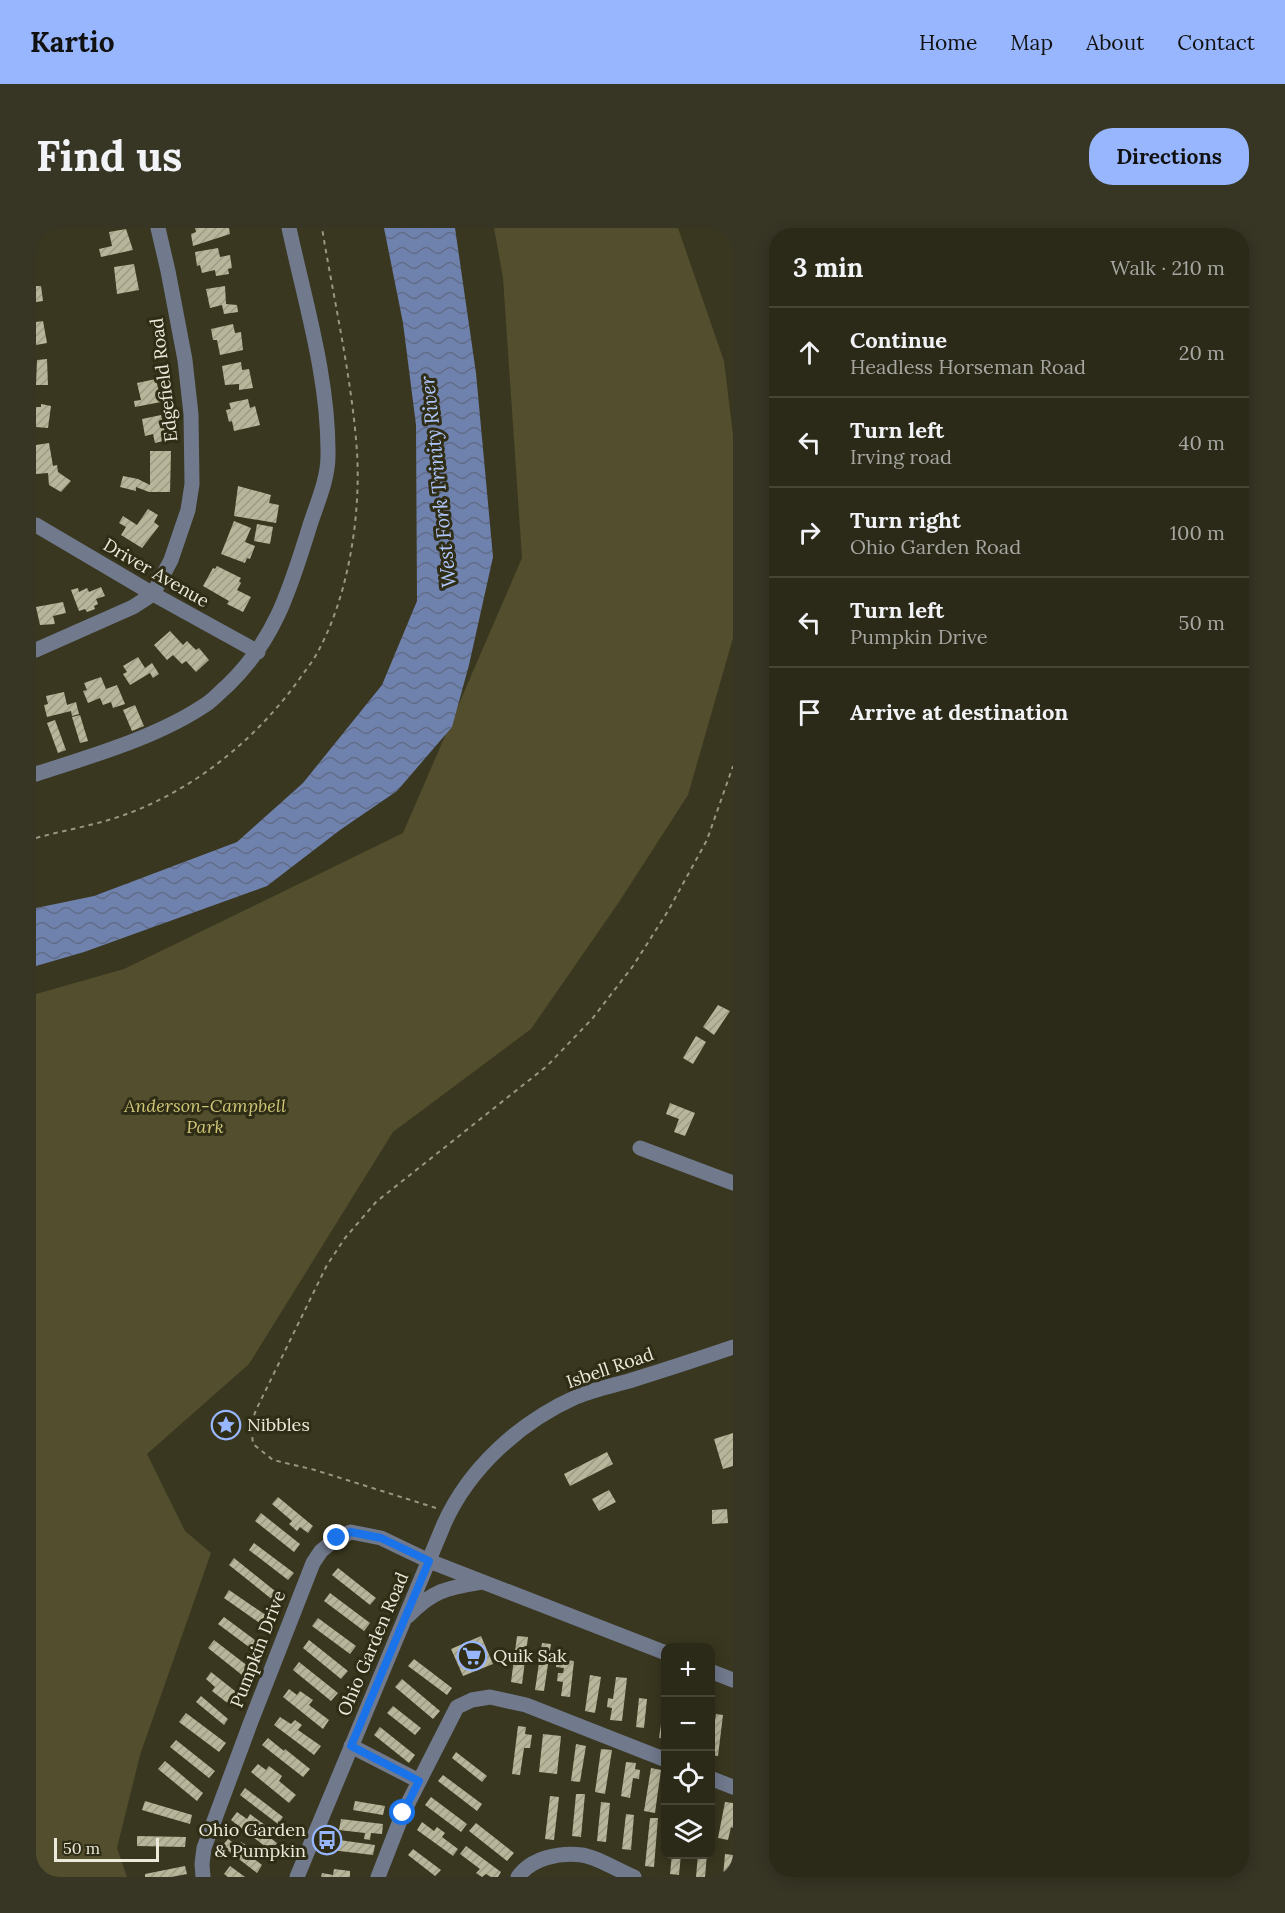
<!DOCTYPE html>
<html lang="en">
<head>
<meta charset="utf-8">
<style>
	:root { --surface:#2b2917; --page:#373524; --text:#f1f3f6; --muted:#a6a6a1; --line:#474536; --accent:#98b6fd }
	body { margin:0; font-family:Lora,serif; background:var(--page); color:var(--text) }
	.controls { position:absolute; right:18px; bottom:18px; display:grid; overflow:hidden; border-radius:12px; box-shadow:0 3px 15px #0003 }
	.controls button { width:54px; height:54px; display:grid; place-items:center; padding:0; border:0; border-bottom:2px solid var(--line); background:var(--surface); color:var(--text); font:30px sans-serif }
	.scale { position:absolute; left:18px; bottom:15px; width:105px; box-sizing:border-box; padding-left:6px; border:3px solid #ebeadb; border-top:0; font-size:16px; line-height:21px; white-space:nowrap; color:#ebeadb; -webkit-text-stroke:4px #2f2d15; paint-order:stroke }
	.stop { position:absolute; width:18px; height:18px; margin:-14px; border:4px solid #1a73e8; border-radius:50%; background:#fff }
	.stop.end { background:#1a73e8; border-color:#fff; box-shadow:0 2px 6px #0008 }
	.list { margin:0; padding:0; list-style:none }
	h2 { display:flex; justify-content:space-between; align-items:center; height:78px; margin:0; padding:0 24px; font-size:26px }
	h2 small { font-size:20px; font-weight:400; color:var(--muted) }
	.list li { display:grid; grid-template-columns:39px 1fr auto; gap:18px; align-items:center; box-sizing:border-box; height:90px; padding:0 24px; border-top:2px solid var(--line) }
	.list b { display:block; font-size:22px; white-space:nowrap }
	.list p { margin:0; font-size:20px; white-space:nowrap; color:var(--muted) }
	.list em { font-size:20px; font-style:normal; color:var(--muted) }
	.icon { flex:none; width:33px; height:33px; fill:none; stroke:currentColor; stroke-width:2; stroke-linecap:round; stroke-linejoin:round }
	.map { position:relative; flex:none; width:697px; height:1649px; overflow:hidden; border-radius:24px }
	header { display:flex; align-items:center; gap:36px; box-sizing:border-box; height:84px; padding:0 30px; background:var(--accent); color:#111 }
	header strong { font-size:28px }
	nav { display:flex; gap:33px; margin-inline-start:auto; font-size:21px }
	.intro { display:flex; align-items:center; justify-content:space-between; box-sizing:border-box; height:144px; padding:0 36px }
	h1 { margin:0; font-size:42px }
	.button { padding:15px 27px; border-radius:24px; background:var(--accent); color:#111; font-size:21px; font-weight:700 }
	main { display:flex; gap:36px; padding:0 36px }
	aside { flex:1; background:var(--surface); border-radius:24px; box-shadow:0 3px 15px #0003 }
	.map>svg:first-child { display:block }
</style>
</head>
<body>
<header>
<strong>Kartio</strong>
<nav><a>Home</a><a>Map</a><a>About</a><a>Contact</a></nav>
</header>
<div class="intro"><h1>Find us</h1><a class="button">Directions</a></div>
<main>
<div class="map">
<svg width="697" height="1649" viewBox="0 0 697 1649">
	<defs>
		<pattern id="water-waves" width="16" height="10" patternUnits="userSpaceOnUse" patternTransform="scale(1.5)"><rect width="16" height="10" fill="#6f81ad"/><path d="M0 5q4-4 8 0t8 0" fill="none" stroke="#616c88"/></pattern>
		<pattern id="building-hatch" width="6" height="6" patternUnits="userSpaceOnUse" patternTransform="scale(1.5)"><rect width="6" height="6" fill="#b8b69a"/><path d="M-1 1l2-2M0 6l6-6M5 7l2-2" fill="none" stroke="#9c9a84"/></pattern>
	</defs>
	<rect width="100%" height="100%" fill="#39371f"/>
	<path fill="#524e2e" d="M458,0H642L688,133L697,207V410L652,567L583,674L495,801L357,904L213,1136L111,1226L149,1303L175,1325L104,1527L81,1620L91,1649H0V766L88,741L367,605L486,330L467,50Z"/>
	<path fill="url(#water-waves)" d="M348,0H419L440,145L457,329L433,437L416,499L361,563L304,602L231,658L48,724L0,738V680L58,668L201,614L267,555L346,457L381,373L380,197L367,95Z"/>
	<path fill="url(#building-hatch)" d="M159,0H193L194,6L157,18L155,6L160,4Z
		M90,1L97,22L65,29L63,21L76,18L73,4Z
		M182,20L184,29L194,27L196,40L192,41L193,46L180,48L179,42L166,45L164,37L161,38L159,24Z
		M98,36L103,62L81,66L78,39Z
		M0,58H5L7,73L0,74Z
		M189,58L190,76L201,77L202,84L188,86L186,77L174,80L170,61Z
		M7,93L11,115L0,117V94Z
		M197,96L199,105L205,104L207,122L184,127L181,112H177L175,101Z
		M11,131L12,157H0L1,132Z
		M205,134L206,142L213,141L217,160L203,162V156L189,157L186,138Z
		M120,151L125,174L99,179L98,173L105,172L101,155Z
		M212,171L214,180L219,178L224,197L198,203L196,193L193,194L190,182L195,181L193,175Z
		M5,176L15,178L12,200L0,199V179H5Z
		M125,187L131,212L119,215L117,206L109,208L106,191Z
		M13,215L17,238L21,237L22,244L35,253L25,264L13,257L12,245L0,246V217Z
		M114,223H135L134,264H113L100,259V263L84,259L87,248L102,251L114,257Z
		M202,258L235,267L233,275L243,277L240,295L198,288Z
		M112,281L122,287L118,294L123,298L106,320L85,307L90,299L83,295L87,288L101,297Z
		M198,293L215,300L209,314L219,318L214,331L211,330L209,335L185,326Z
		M221,296L237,299L234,316L218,313Z
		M181,338L205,350L203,353L205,355L201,362L215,369L207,384L191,376L193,373L167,358L177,340L179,341Z
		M65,359L69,368L60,371L62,376L58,378L59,381L51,384L49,381L43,383L35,362L42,360L43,364L51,360L53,364Z
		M27,374L30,385L17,388L19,396L4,397L0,379Z
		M134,403L147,417L151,413L160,422L163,420L173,432L160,444L150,433L146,436L137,427L131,432L118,417Z
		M102,429L109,440L116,435L123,446L117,450L114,445L94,457L87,446L91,444L87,438Z
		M65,449L70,461L81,457L89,476L77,480L75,474L67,477L64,470L52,475L47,463L51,462L48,455Z
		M28,464L31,477L40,474L43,486L36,488L35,483L11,489L8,477L12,476L10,468Z
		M99,477L108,498L96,503L87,482Z
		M44,487L52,513L44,515L36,489Z
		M19,492L30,522L22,525L11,495Z
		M682,777L694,783L678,807L667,799Z
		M660,808L670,814L657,836L647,830Z
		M634,875L659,885L649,908L638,904L643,891L630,886Z
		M697,1205V1238L687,1241L678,1211Z
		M571,1224L577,1236L534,1258L528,1246Z
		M573,1262L580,1274L563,1283L556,1271Z
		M242,1269L277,1298L272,1305L264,1299L261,1303L253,1296L256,1293L236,1276Z
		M691,1281L692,1295L676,1296V1282Z
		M225,1285L264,1316L258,1324L219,1293Z
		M218,1315L258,1345L252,1352L213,1322Z
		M198,1330L244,1367L238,1373L193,1337Z
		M302,1340L340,1370L334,1377L296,1347Z
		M193,1362L234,1390L228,1398L188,1370Z
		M294,1365L334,1395L328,1403L288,1373Z
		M188,1389L227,1418L221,1425L182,1396Z
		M282,1390L320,1418L314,1426L276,1398Z
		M445,1408L457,1436L427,1448L415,1421Z
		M481,1408L492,1409L486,1456L475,1454Z
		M178,1412L217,1442L211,1451L172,1420Z
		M273,1412L312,1443L305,1451L267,1420Z
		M506,1415L515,1416L508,1463L499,1462Z
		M378,1431L416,1460L411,1467L372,1438Z
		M521,1431L538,1433L534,1469L525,1468L527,1454L521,1453L522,1445H527L528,1440L520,1439Z
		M263,1434L302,1465L295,1473L257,1442Z
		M175,1444L204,1467L199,1474L197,1472L194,1477L176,1463L179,1459L170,1451Z
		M554,1447L565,1449L559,1485L549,1483Z
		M580,1449L591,1450L586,1493L574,1492L576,1480L571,1479L572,1470L577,1471Z
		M366,1451L404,1483L397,1491L359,1459Z
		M253,1461L261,1467L264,1463L277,1472L273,1477L293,1492L287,1501L247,1469Z
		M165,1468L192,1491L188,1497L160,1474Z
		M603,1470L611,1471L608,1500L600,1499Z
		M628,1476H630V1511L623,1510Z
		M357,1478L385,1500L379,1507L351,1485Z
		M150,1485L190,1515L183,1524L143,1494Z
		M680,1486L687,1487L682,1528L674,1527Z
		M244,1489L255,1496L259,1492L266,1497L262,1502L285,1518L278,1527L238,1497Z
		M482,1498L490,1499L489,1506L496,1507L494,1520H488L484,1547L476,1546Z
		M344,1499L379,1527L373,1535L338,1507Z
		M507,1506L525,1508L521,1546L503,1544Z
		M232,1510L248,1523L249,1521L274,1541L267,1549L226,1517Z
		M140,1512L179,1543L173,1550L134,1519Z
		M540,1516L550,1518L544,1554L535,1553Z
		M565,1521L576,1522L569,1566L559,1564Z
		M420,1524L451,1548L446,1554L416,1530Z
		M129,1533L167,1565L161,1573L122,1541Z
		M590,1534L600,1535L599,1541L604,1542L603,1551L597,1550L594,1570L585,1568Z
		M222,1536L230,1542L233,1538L246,1548L243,1553L260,1567L253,1575L215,1544Z
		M615,1540L625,1542L619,1585L608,1583Z
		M407,1547L446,1576L441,1583L402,1553Z
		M209,1560L247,1589L242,1596L204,1567Z
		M540,1566H549L545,1609L536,1608Z
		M514,1568L523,1569L518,1612L509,1611Z
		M395,1569L431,1596L425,1604L389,1577Z
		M109,1573L156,1587L154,1596L106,1582Z
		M319,1573L349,1578L347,1587L317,1582Z
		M565,1574L574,1575L570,1614L561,1613Z
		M689,1574L697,1575V1600L695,1599L692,1612L682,1610Z
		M201,1584L211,1591L214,1586L229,1597L224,1602L241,1615L235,1623L195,1592Z
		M590,1586L598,1587L595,1622L586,1621Z
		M614,1590H622L618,1639L609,1638Z
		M305,1591L347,1596L346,1606L335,1605L334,1612L328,1611L329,1605L303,1602Z
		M386,1594L398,1603L401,1599L409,1605L406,1609L422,1621L417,1628L381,1602Z
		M440,1595L478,1625L471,1633L433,1603Z
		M101,1608L150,1609L149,1619L101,1618Z
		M192,1611L202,1618L205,1614L216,1621L212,1626L226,1637L221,1645L186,1618Z
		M296,1611L339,1617L337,1627L295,1622Z
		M430,1618L465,1644L462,1649H455L450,1646L446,1649L440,1645L444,1641L424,1626Z
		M377,1621L405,1642L399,1648L372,1627Z
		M636,1626H645L643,1647L634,1646Z
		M662,1626H671L669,1649H660Z
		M689,1626L697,1627V1649H687Z
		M149,1638L151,1646L135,1649H109V1646Z
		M194,1638L209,1649H192L188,1646Z
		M298,1641L314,1643V1649H285L286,1645L297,1647Z"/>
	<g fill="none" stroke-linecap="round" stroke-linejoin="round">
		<path stroke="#999784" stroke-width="2" stroke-dasharray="4.5 4.5" stroke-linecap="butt" d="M0,610C29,602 60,597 88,587C158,562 219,512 262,453C268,444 275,436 280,427C312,371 325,289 321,224C316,151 298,73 286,0
			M400,1280L279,1242L237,1232L217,1216L215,1196L220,1182L291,1037L309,1010L340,974L511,838L556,791L597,738L632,683L671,612L697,538"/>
		<path stroke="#71798d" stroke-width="15" d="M0,297L117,366L222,424
			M0,422L97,379L117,366L135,332L152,282L156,256L155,186L149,132L132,43L122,0
			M0,546C55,528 123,509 172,475C179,470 185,463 192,457C241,410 255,357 275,294C282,273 292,250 292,228C293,151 269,74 253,0
			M604,920L697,955
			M372,1388C397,1362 411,1360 446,1354
			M674,1443L697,1452
			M315,1518L383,1553
			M674,1550L697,1559
			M167,1649L166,1636L168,1620L214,1496L277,1335L285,1323L301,1310L315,1304L345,1310L393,1333L630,1425
			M261,1649L408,1296C433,1240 484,1194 540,1169C556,1162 575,1158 593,1153C628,1142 662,1131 697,1119
			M342,1649L367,1585L421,1479L436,1472L454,1469L490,1477L630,1532
			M482,1649C495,1630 524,1624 546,1627C561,1629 583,1643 598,1649"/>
	</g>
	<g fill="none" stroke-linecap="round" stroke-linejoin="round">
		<path stroke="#1a73e8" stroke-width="8" d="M301,1310L315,1304L345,1310L393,1333L315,1518L383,1553L367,1585"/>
	</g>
	<defs>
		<g id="sight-ring" transform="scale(1.5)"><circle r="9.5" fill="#2f2d15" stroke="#98b6fd" stroke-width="1.5"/><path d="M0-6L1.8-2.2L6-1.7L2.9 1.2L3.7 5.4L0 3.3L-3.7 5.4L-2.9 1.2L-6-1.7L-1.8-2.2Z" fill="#98b6fd"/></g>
		<g id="supermarket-ring" transform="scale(1.5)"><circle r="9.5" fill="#2f2d15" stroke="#98b6fd" stroke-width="1.5"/><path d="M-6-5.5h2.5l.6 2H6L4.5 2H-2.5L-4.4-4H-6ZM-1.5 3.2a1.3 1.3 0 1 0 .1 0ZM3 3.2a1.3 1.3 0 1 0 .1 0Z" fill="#98b6fd"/></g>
		<g id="bus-ring" transform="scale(1.5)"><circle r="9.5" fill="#2f2d15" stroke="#98b6fd" stroke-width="1.5"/><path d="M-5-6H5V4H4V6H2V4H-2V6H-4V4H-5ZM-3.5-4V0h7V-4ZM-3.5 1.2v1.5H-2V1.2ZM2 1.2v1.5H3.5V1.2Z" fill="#98b6fd"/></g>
	</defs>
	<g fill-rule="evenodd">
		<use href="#sight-ring" x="190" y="1197"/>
		<use href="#supermarket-ring" x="436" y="1428"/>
		<use href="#bus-ring" x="291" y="1612"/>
	</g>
	<g text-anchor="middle" stroke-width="6" stroke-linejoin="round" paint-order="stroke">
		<g font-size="18" fill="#ebeadb" stroke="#2f2d15">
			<text transform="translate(128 152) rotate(-97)" y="6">Edgefield Road</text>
			<text transform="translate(120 345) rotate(30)" y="6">Driver Avenue</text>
			<text transform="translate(574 1140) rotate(-19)" y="6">Isbell Road</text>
			<text transform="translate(337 1416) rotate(-67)" y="6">Ohio Garden Road</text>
			<text transform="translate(222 1421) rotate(-69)" y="6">Pumpkin Drive</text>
		</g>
		<g font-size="18" font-style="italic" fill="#cec577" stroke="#2f2d15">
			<text x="169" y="884">Anderson-Campbell<tspan x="169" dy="21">Park</tspan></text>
		</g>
		<g font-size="18" fill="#ebeadb" stroke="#2f2d15" text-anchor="start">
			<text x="211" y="1203">Nibbles</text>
			<text x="457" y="1434">Quik Sak</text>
			<text x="270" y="1608" text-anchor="end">Ohio Garden<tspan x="270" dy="21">&amp; Pumpkin</tspan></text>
		</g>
		<g font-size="20" font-style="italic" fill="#b0c7fd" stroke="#2f2d15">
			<text transform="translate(402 254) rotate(-96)" y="7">West Fork Trinity River</text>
		</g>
	</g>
</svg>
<div class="controls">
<button>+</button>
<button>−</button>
<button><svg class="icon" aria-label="locate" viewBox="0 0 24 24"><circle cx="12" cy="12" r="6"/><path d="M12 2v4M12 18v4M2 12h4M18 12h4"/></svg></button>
<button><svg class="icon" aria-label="layers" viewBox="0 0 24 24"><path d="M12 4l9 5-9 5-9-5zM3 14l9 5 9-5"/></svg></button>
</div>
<div class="scale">50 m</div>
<div class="stop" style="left:367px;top:1585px"></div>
<div class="stop end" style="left:301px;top:1310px"></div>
</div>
<aside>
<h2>3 min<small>Walk · 210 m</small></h2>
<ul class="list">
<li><svg class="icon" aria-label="ahead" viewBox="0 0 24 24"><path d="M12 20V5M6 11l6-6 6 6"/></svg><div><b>Continue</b><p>Headless Horseman Road</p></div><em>20 m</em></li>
<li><svg class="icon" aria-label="left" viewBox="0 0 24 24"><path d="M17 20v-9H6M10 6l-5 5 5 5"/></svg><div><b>Turn left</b><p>Irving road</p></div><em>40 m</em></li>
<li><svg class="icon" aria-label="right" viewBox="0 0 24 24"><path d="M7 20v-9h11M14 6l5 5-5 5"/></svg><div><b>Turn right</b><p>Ohio Garden Road</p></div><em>100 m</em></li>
<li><svg class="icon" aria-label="left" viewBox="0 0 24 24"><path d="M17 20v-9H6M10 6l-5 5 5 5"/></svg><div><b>Turn left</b><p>Pumpkin Drive</p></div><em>50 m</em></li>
<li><svg class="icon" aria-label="arrive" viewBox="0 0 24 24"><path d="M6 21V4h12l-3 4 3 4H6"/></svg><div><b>Arrive at destination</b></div></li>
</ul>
</aside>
</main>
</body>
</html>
